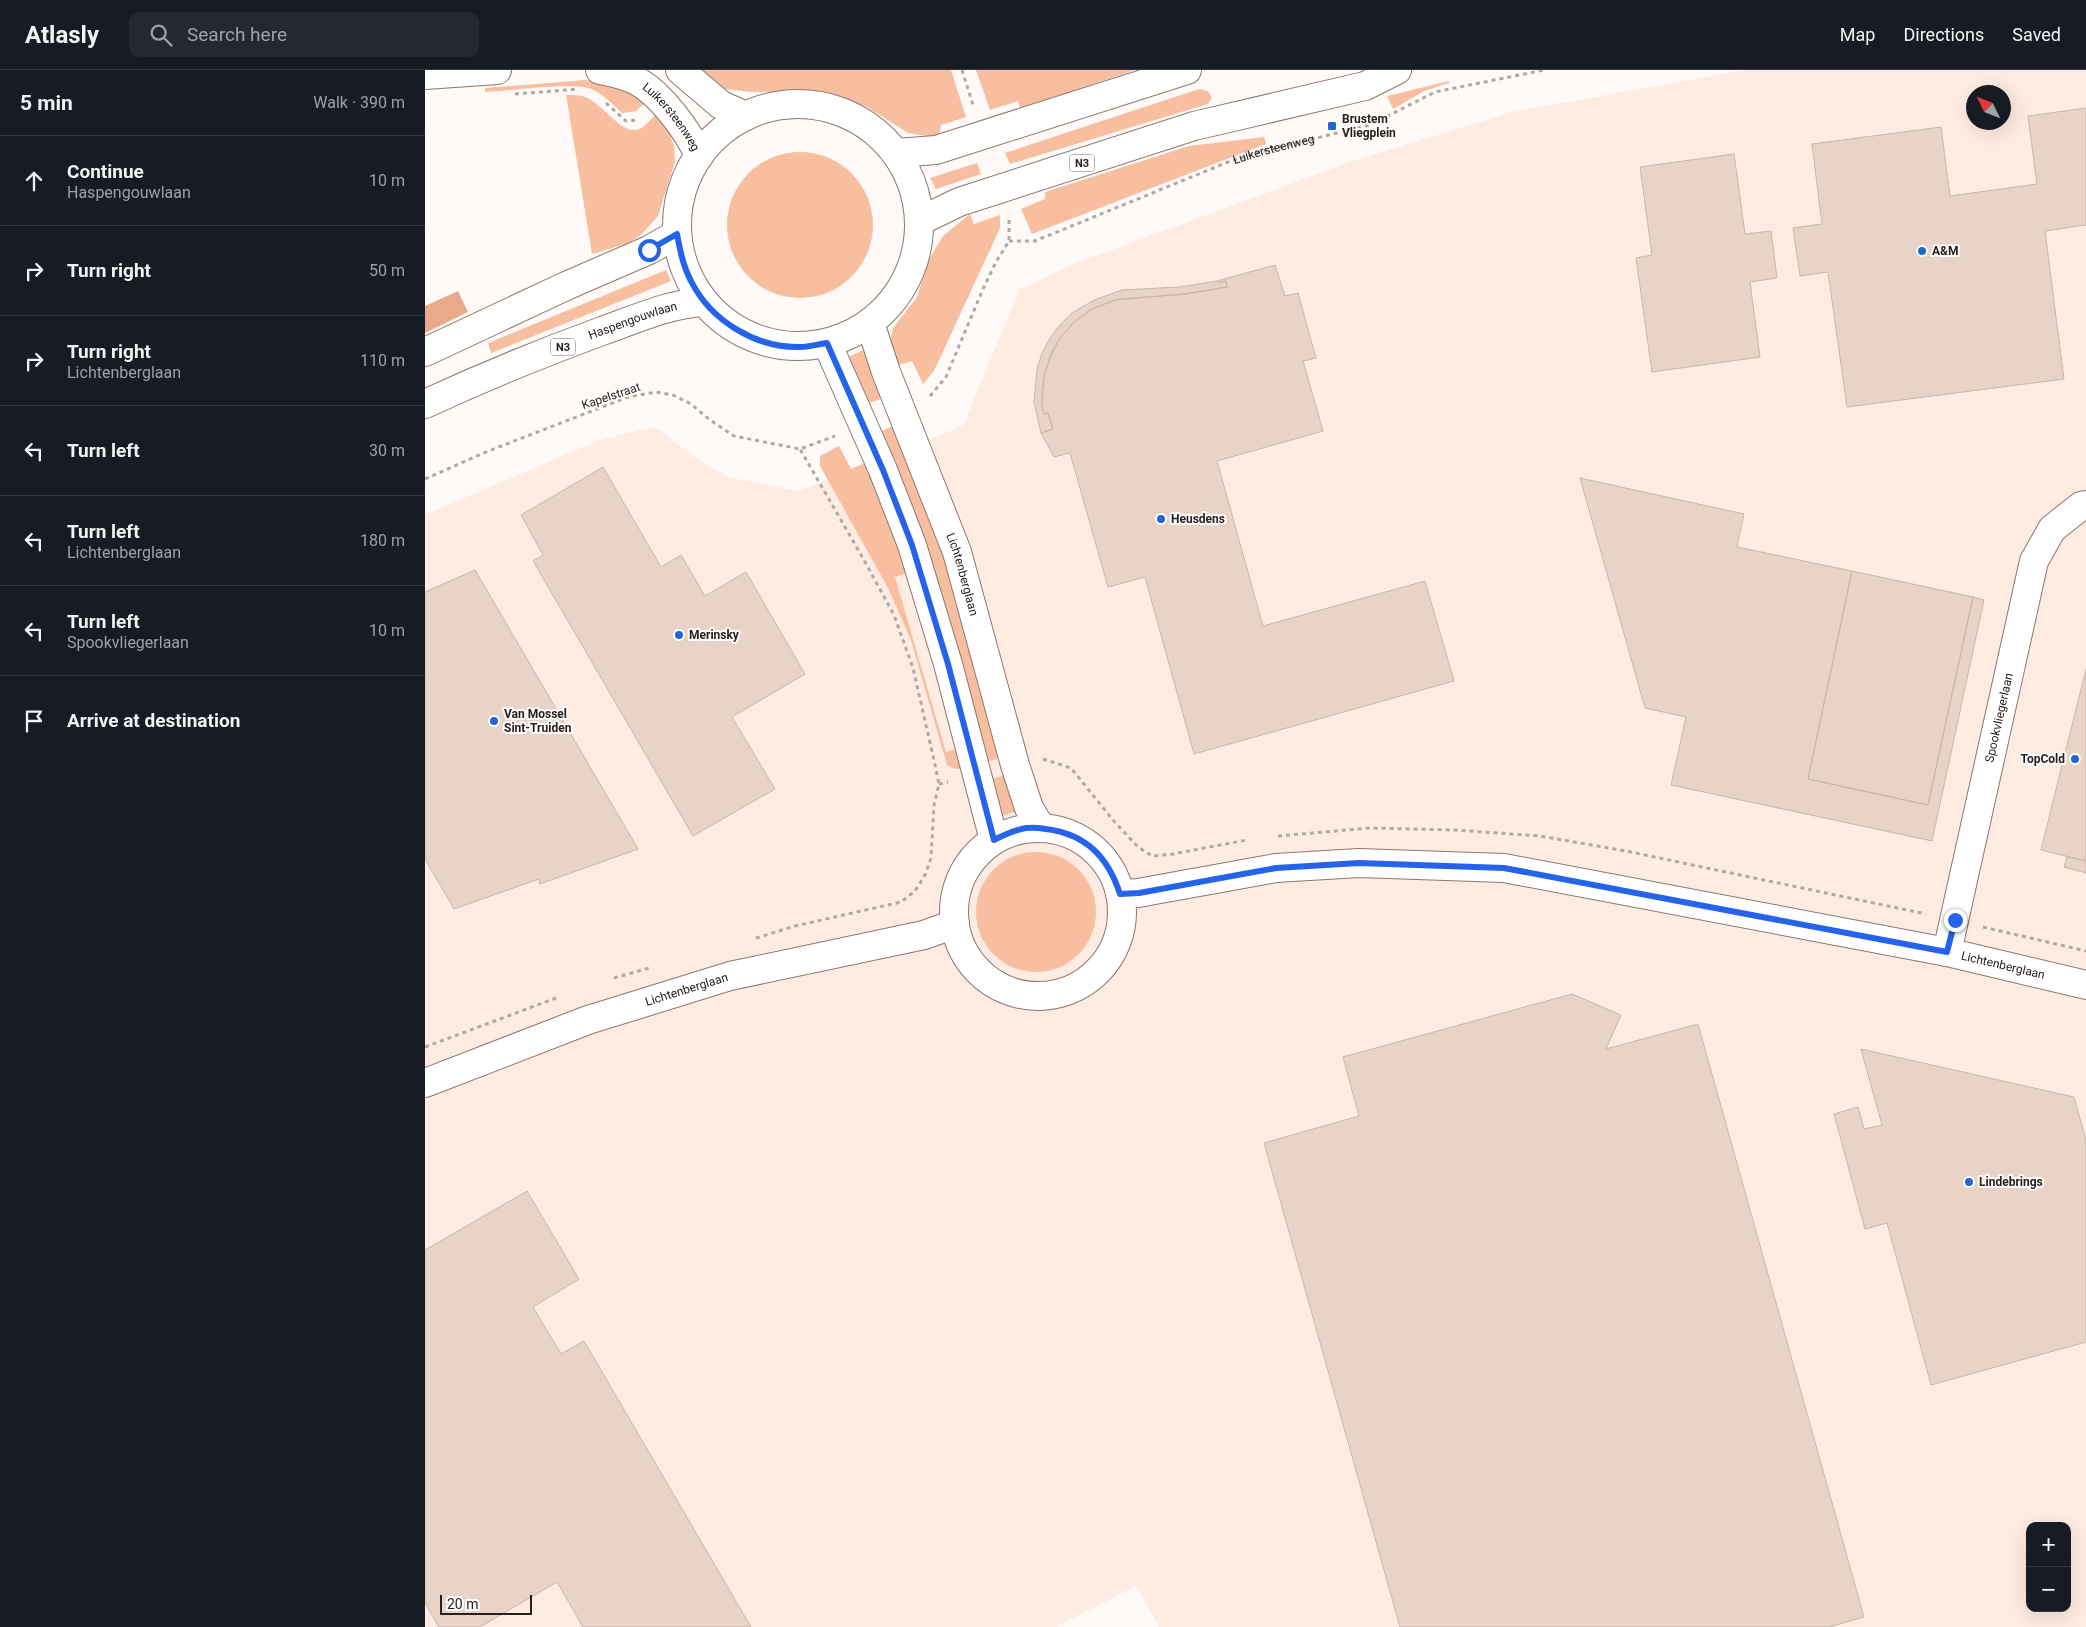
<!DOCTYPE html>
<html lang="en">
<head>
<meta charset="utf-8">
<style>
	:root { --surface:#171b24; --page:#242831; --text:#f1f3f6; --muted:#9ea1a6; --line:#363941 }
	body { margin:0; font-family:Roboto,sans-serif; background:var(--page); color:var(--text) }
	.controls { position:absolute; right:15px; bottom:15px; display:grid; overflow:hidden; border-radius:10px; box-shadow:0 5px 20px #0002 }
	.controls button { width:45px; height:45px; display:grid; place-items:center; padding:0; border:0; border-bottom:1px solid var(--line); background:var(--surface); color:var(--text); font:25px sans-serif }
	.compass { position:absolute; left:1541px; top:15px; width:45px; height:45px; border-radius:50%; background:var(--surface); box-shadow:0 5px 20px #0002; rotate:313deg }
	.scale { position:absolute; left:15px; bottom:12px; width:92px; box-sizing:border-box; padding-left:5px; border:2px solid #28201c; border-top:0; font-size:14px; line-height:18px; white-space:nowrap; color:#28201c; -webkit-text-stroke:4px #fff; paint-order:stroke }
	.stop { position:absolute; width:15px; height:15px; margin:-11px; border:4px solid #2563eb; border-radius:50%; background:#fff }
	.stop.end { background:#2563eb; border-color:#fff; box-shadow:0 1px 5px #0008 }
	.list { margin:0; padding:0; list-style:none }
	h2 { display:flex; justify-content:space-between; align-items:center; height:65px; margin:0; padding:0 20px; font-size:21px }
	h2 small { font-size:16px; font-weight:400; color:var(--muted) }
	.list li { display:grid; grid-template-columns:32px 1fr auto; gap:15px; align-items:center; box-sizing:border-box; height:90px; padding:0 20px; border-top:1px solid var(--line) }
	.list b { display:block; font-size:19px; white-space:nowrap }
	.list p { margin:0; font-size:16px; white-space:nowrap; color:var(--muted) }
	.list em { font-size:16px; font-style:normal; color:var(--muted) }
	.icon { flex:none; width:28px; height:28px; fill:none; stroke:currentColor; stroke-width:2; stroke-linecap:round; stroke-linejoin:round }
	.map { position:relative; flex:none; width:1661px; height:1557px; overflow:hidden }
	header { display:flex; align-items:center; gap:30px; box-sizing:border-box; height:70px; padding:0 25px; background:var(--surface); border-bottom:1px solid var(--line) }
	header strong { font-size:24px }
	nav { display:flex; gap:28px; margin-inline-start:auto; font-size:18px }
	.search { width:350px; height:45px; background:var(--page); display:flex; align-items:center; gap:12px; box-sizing:border-box; padding:0 18px; border-radius:10px; color:var(--muted); font-size:19px }
	main { display:flex }
	aside { flex:1; background:var(--surface) }
	.map>svg:first-child { display:block }
</style>
</head>
<body>
<header>
<strong>Atlasly</strong>
<div class="search"><svg class="icon" aria-label="search" viewBox="0 0 24 24"><circle cx="10" cy="10" r="6"/><path d="M15 15l6 6"/></svg>Search here</div>
<nav><a>Map</a><a>Directions</a><a>Saved</a></nav>
</header>
<main>
<aside>
<h2>5 min<small>Walk · 390 m</small></h2>
<ul class="list">
<li><svg class="icon" aria-label="ahead" viewBox="0 0 24 24"><path d="M12 20V5M6 11l6-6 6 6"/></svg><div><b>Continue</b><p>Haspengouwlaan</p></div><em>10 m</em></li>
<li><svg class="icon" aria-label="right" viewBox="0 0 24 24"><path d="M7 20v-9h11M14 6l5 5-5 5"/></svg><div><b>Turn right</b></div><em>50 m</em></li>
<li><svg class="icon" aria-label="right" viewBox="0 0 24 24"><path d="M7 20v-9h11M14 6l5 5-5 5"/></svg><div><b>Turn right</b><p>Lichtenberglaan</p></div><em>110 m</em></li>
<li><svg class="icon" aria-label="left" viewBox="0 0 24 24"><path d="M17 20v-9H6M10 6l-5 5 5 5"/></svg><div><b>Turn left</b></div><em>30 m</em></li>
<li><svg class="icon" aria-label="left" viewBox="0 0 24 24"><path d="M17 20v-9H6M10 6l-5 5 5 5"/></svg><div><b>Turn left</b><p>Lichtenberglaan</p></div><em>180 m</em></li>
<li><svg class="icon" aria-label="left" viewBox="0 0 24 24"><path d="M17 20v-9H6M10 6l-5 5 5 5"/></svg><div><b>Turn left</b><p>Spookvliegerlaan</p></div><em>10 m</em></li>
<li><svg class="icon" aria-label="arrive" viewBox="0 0 24 24"><path d="M6 21V4h12l-3 4 3 4H6"/></svg><div><b>Arrive at destination</b></div></li>
</ul>
</aside>
<div class="map">
<svg width="1661" height="1557" viewBox="0 0 1661 1557">
	<rect width="100%" height="100%" fill="#fffaf8"/>
	<path fill="#feece2" fill-rule="evenodd" d="M1320,0H1661V1557H734L711,1516L631,1557H0V445L172,371L223,358L236,360L263,383L303,407L374,421L538,356L594,220L651,193L925,92L1087,42ZM1548,22H1578V52H1548ZM1605,1456H1642V1538H1605Z"/>
	<path fill="#f7be9f" d="M269,0H526L541,47L516,55L514,68L483,63L442,37L416,27L388,22H326L300,19Z
		M551,0H710L595,39L593,31L565,40Z
		M160,10C186,12 200,18 222,31L211,41L197,43C187,34 178,24 166,19C148,12 83,21 60,22V18Z
		M1024,11V13L999,21L968,39L962,26Z
		M774,19L783,21L787,28L783,34L585,94L580,83Z
		M141,25C146,25 152,25 157,26C175,30 194,62 210,60C218,60 226,49 232,43L243,59L249,76L250,92L233,146L216,165L204,173L167,184Z
		M839,67L841,74L607,164L596,139L620,129V122L764,76Z
		M302 155a73 73 0 1 1 146 0a73 73 0 1 1-146 0Z
		M552,93L556,104L511,119L505,108Z
		M545,144L549,154L575,145V158L509,301L498,314L487,291L468,297L464,275L468,258L492,227L503,191L518,166Z
		M241,200L246,211L66,283L63,273Z
		M438,280L459,328L444,333L423,287Z
		M470,355L528,510L577,688L561,692L484,432L457,361Z
		M414,376L426,399L442,392L488,501L470,507L521,682L537,677L542,698L530,699L522,695L486,570L463,518L395,396V386Z
		M580,705L591,741L578,746L567,709Z
		M551 842a60 60 0 1 1 120 0a60 60 0 1 1-120 0Z"/>
	<path fill="#e8aa89" d="M33,221L43,242L0,263V236Z"/>
	<path fill="#e9d3c7" stroke="#cab5aa" d="M1661,38V155L1620,161L1639,309L1422,337L1403,202L1375,206L1368,158L1397,154L1387,74L1516,57L1525,126L1612,114L1603,46Z
		M1309,84L1320,164L1346,161L1352,208L1325,212L1335,287L1227,302L1211,188L1227,185L1215,97Z
		M850,195L860,226L873,223L891,288L878,291L898,361L792,391L838,556L1000,511L1029,611L769,684L720,507L683,517L645,383L629,387L616,363L628,359L623,343L619,344L617,336L619,307L626,283L633,271L649,252L671,237L695,229L760,224L802,217L801,211L793,213L792,211Z
		M792,211L793,213L801,211L802,217L760,224L689,230L665,240L649,252L633,271L620,301L617,320V336L619,344L623,343L628,359L616,363L609,332L612,299L617,283L625,268L635,255L647,243L669,230L697,220L754,217Z
		M178,397L236,497L256,485L280,526L321,502L380,604L307,647L350,719L268,766L108,491L118,485L96,445Z
		M1155,408L1319,444L1312,477L1427,501L1383,709L1503,735L1548,527L1559,530L1507,771L1246,715L1261,647L1220,638Z
		M50,500L213,779L115,814L114,809L29,839L0,789V522Z
		M1427,501L1548,527L1503,735L1383,709Z
		M1661,599V791L1616,780Z
		M1642,787L1661,791V803L1639,797Z
		M1147,924L1196,945L1181,979L1273,954L1439,1547L1404,1557H975L839,1073L934,1046L918,987Z
		M1436,979L1649,1027L1661,1070V1272L1506,1315L1462,1153L1440,1159L1409,1044L1433,1037L1439,1059L1457,1055Z
		M102,1121L154,1209L108,1237L136,1284L159,1271L326,1557H158L132,1512L55,1557H14L0,1533V1180Z"/>
	<g fill="none" stroke-linecap="round" stroke-linejoin="round">
		<g stroke="#8b776d" stroke-width="30">
			<g id="minor">
				<path id="s2" d="M445,253L461,302L532,482L590,695L604,738L616,758"/>
				<path d="M402,273L458,400L487,475L523,594L569,770"/>
				<circle cx="613" cy="842" r="84"/>
				<path id="s3" d="M695,824L713,823L851,798L934,793L1079,798L1522,882L1661,915"/>
				<path id="s4" d="M1522,882L1609,491L1627,459L1656,436L1661,435"/>
				<path id="s5" d="M0,1013L163,950L305,906L499,865L530,854"/>
			</g>
		</g>
		<g stroke="#8b776d" stroke-width="30">
			<g id="secondary">
				<path id="s6" d="M175,0C186,2 202,6 212,11C236,24 264,62 274,86"/>
				<path d="M255,0L296,35L321,46"/>
				<path d="M0,5L72,0"/>
			</g>
		</g>
		<g stroke="#8b776d" stroke-width="30">
			<g id="primary">
				<circle cx="373" cy="155" r="121"/>
				<path d="M471,83L511,80L762,0"/>
				<path d="M495,151L534,132L769,56L940,16L972,0"/>
				<path d="M0,282L141,216L224,180L252,164"/>
				<path id="s7" d="M0,334C58,307 117,283 177,261C211,249 243,234 279,232"/>
			</g>
		</g>
		<g stroke="#afa9a6" stroke-width="3" stroke-dasharray="4 4" stroke-linecap="butt">
			<path d="M537,0L549,38"/>
			<path d="M90,24L154,19"/>
			<path d="M181,33L201,51L213,50"/>
			<path id="s1" d="M584,171H610L803,92L838,81L945,55L1010,22L1119,0"/>
			<path d="M505,326L521,307L558,219L571,192L584,171V146"/>
			<path d="M0,409L61,382L203,327L231,322L248,325L266,334L285,350L309,366L375,379L410,366"/>
			<path d="M618,689L646,698L688,750L713,777L727,786L748,784L822,770"/>
			<path d="M514,714L523,712"/>
			<path d="M853,766L945,758L1029,760L1115,766L1201,781L1501,844"/>
			<path d="M1558,857L1661,881"/>
			<path d="M331,868L370,856L476,832L490,821L500,805L506,788L509,735L514,714L509,690L488,598L469,545L439,490L375,379"/>
			<path d="M189,908L224,898"/>
			<path d="M0,977L131,928"/>
		</g>
		<use href="#minor" stroke="#fff" stroke-width="28"/>
		<use href="#secondary" stroke="#fff" stroke-width="28"/>
		<use href="#primary" stroke="#fff" stroke-width="28"/>
	</g>
	<g fill="none" stroke-linecap="round" stroke-linejoin="round">
		<path stroke="#2563eb" stroke-width="6" d="M224,180L252,164C255,180 258,196 266,211C286,251 331,278 375,277C384,277 393,274 402,273L458,400L487,475L523,594L569,770C579,765 589,760 601,758C608,757 615,758 621,759C661,764 683,787 695,824L714,823L851,798L934,793L1079,798L1522,882L1530,850"/>
	</g>
	<g fill="#2065d1" stroke="#fff" stroke-width="2">
		<rect x="902" y="51" width="10" height="10" rx="2.5"/>
		<circle cx="1497" cy="181" r="5"/>
		<circle cx="736" cy="449" r="5"/>
		<circle cx="254" cy="565" r="5"/>
		<circle cx="69" cy="651" r="5"/>
		<circle cx="1650" cy="689" r="5"/>
		<circle cx="1544" cy="1112" r="5"/>
	</g>
	<g text-anchor="middle" stroke-width="4" stroke-linejoin="round" paint-order="stroke">
		<g fill="#fff" stroke="#686360" stroke-width="1">
			<rect x="644.5" y="84.5" width="25" height="17" rx="4"/>
			<rect x="125.5" y="268.5" width="25" height="17" rx="4"/>
		</g>
		<g font-size="11" font-weight="bold" fill="#28201c">
			<text x="657" y="97">N3</text>
			<text x="138" y="281">N3</text>
		</g>
		<g font-size="12" fill="#28201c" stroke="#fff">
			<text dy="4" stroke="none"><textPath href="#s6" startOffset="89">Luikersteenweg</textPath></text>
			<text dy="4" stroke="none"><textPath href="#s1" startOffset="282">Luikersteenweg</textPath></text>
			<text dy="4" stroke="none"><textPath href="#s7" startOffset="224">Haspengouwlaan</textPath></text>
			<text transform="translate(186 326) rotate(-18)" y="4">Kapelstraat</text>
			<text dy="4" stroke="none"><textPath href="#s2" startOffset="268">Lichtenberglaan</textPath></text>
			<text dy="4" stroke="none"><textPath href="#s4" startOffset="240">Spookvliegerlaan</textPath></text>
			<text dy="4" stroke="none"><textPath href="#s3" startOffset="895">Lichtenberglaan</textPath></text>
			<text dy="4" stroke="none"><textPath href="#s5" startOffset="278">Lichtenberglaan</textPath></text>
		</g>
		<g font-size="12" font-weight="bold" fill="#28201c" stroke="#fff" text-anchor="start">
			<text x="917" y="53">Brustem<tspan x="917" dy="14">Vliegplein</tspan></text>
			<text x="1507" y="185">A&amp;M</text>
			<text x="746" y="453">Heusdens</text>
			<text x="264" y="569">Merinsky</text>
			<text x="79" y="648">Van Mossel<tspan x="79" dy="14">Sint-Truiden</tspan></text>
			<text x="1640" y="693" text-anchor="end">TopCold</text>
			<text x="1554" y="1116">Lindebrings</text>
		</g>
	</g>
</svg>
<div class="controls">
<button>+</button>
<button>−</button>
</div>
<svg class="compass" viewBox="-18 -18 36 36"><path d="M0-13l5 13h-10z" fill="#e53935"/><path d="M0 13l5-13h-10z" fill="#9ea1a6"/></svg>
<div class="scale">20 m</div>
<div class="stop" style="left:224px;top:180px"></div>
<div class="stop end" style="left:1530px;top:850px"></div>
</div>
</main>
</body>
</html>
